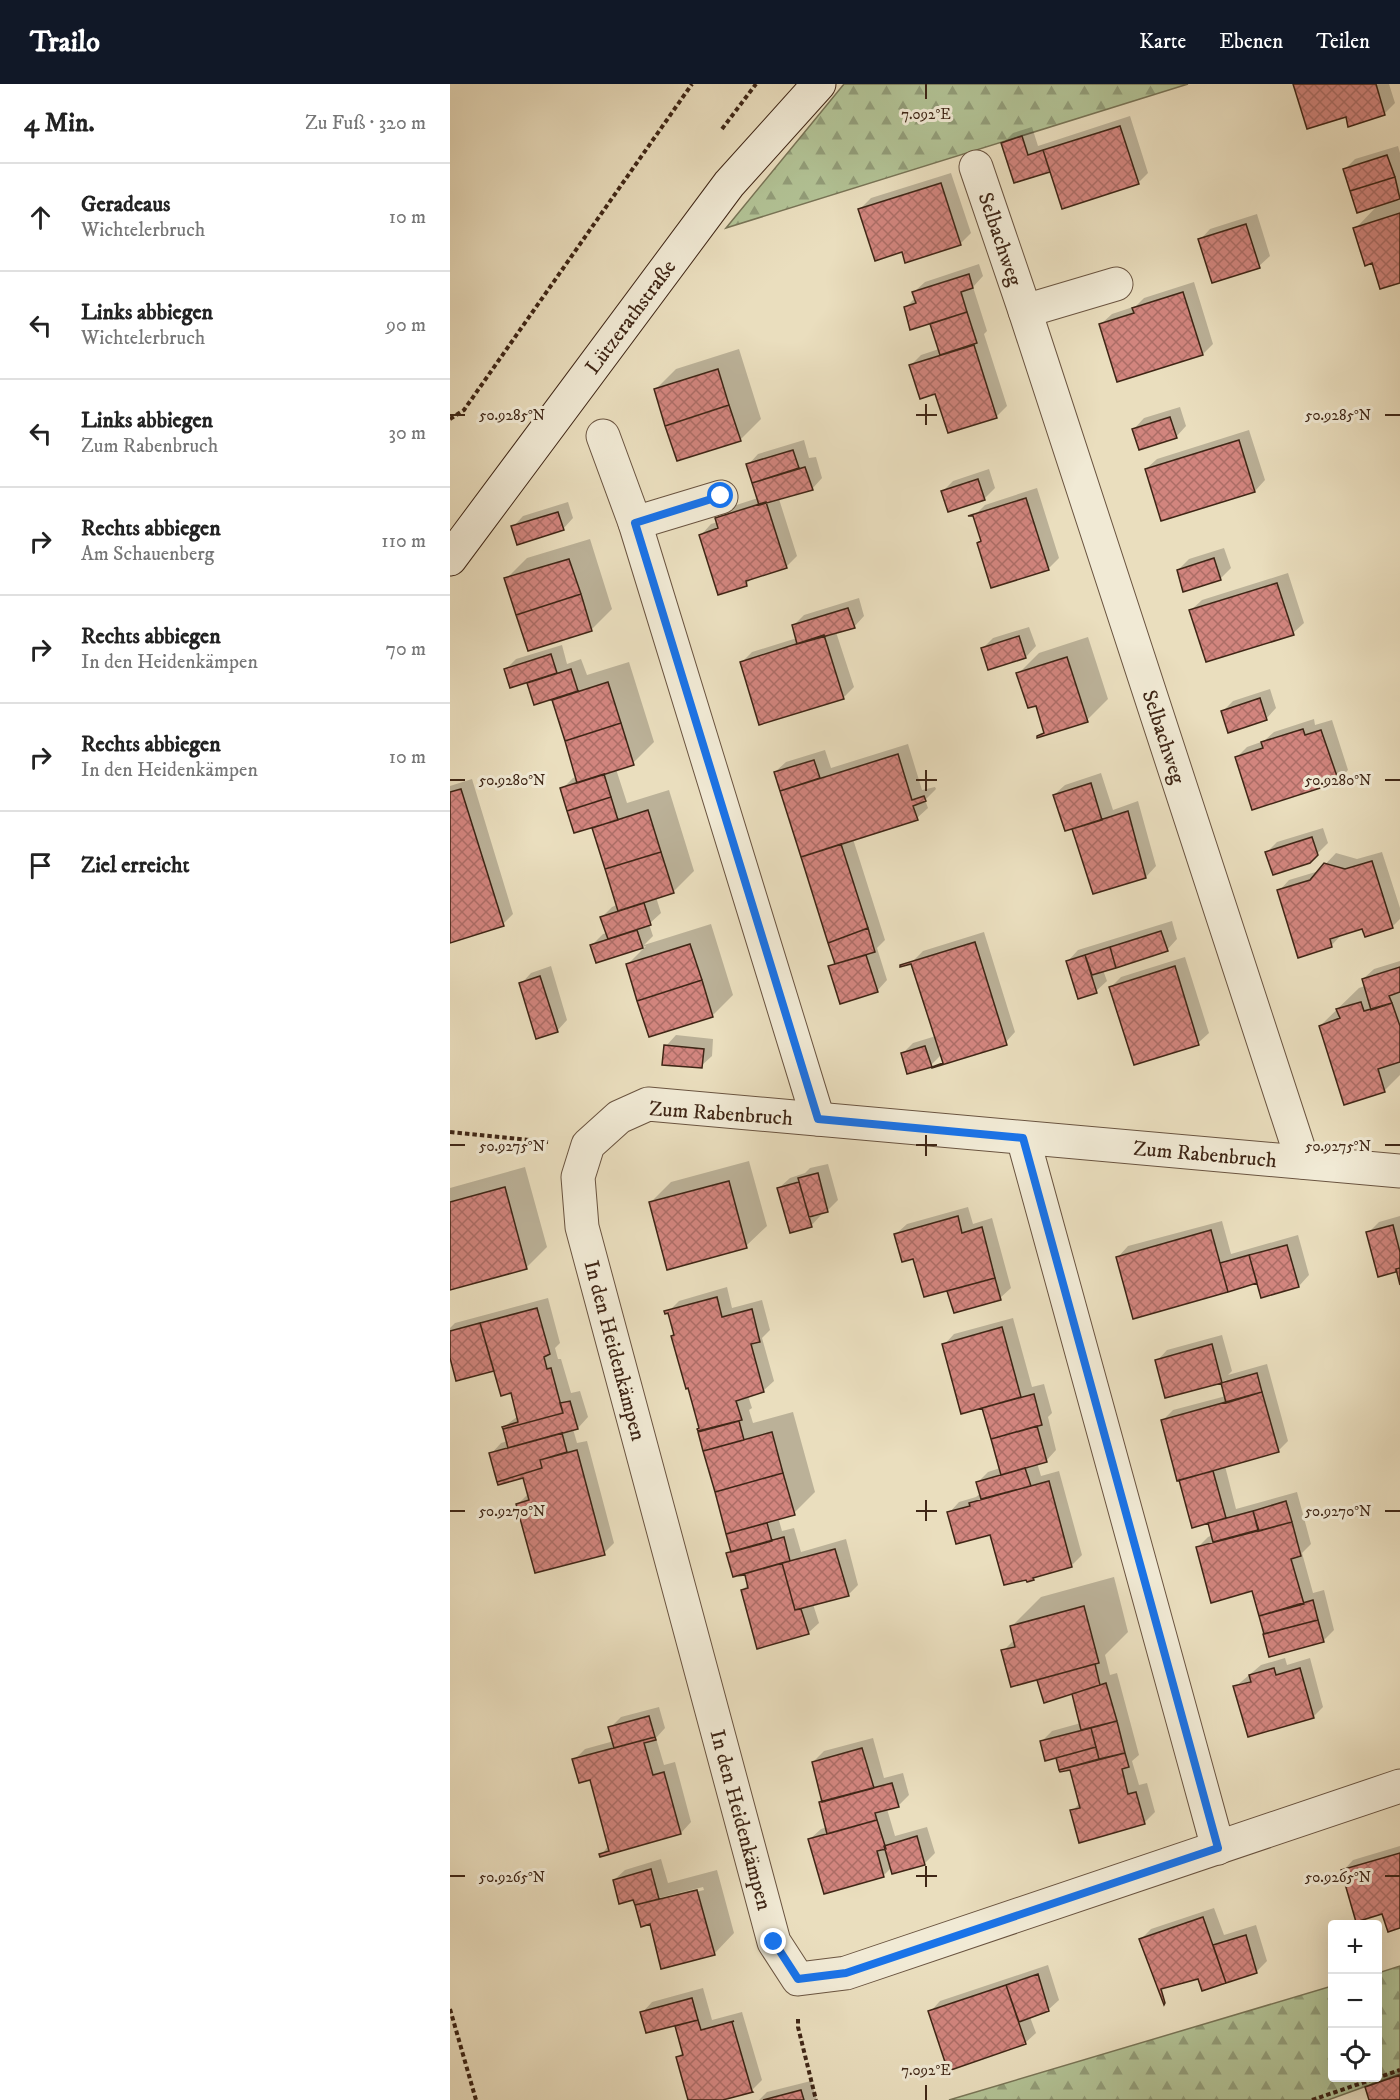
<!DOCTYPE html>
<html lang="de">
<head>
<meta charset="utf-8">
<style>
	:root { --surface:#fff; --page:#f2f2f2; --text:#222; --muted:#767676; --line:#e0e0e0; --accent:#111827 }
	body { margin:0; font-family:"IM FELL DW Pica",serif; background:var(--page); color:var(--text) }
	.controls { position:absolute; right:18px; bottom:18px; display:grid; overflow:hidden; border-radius:6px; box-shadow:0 6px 24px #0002 }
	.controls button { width:54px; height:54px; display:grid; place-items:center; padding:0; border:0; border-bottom:2px solid var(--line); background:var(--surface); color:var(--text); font:30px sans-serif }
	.stop { position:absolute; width:18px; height:18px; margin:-14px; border:4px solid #1a73e8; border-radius:50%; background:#fff }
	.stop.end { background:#1a73e8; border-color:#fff; box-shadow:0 2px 6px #0008 }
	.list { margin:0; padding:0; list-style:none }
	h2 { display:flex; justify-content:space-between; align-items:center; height:78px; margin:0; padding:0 24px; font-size:26px }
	h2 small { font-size:20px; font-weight:400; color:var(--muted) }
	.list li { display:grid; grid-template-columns:39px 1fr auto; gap:18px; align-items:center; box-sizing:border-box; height:108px; padding:0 24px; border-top:2px solid var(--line) }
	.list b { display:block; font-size:22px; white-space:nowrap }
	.list p { margin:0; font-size:20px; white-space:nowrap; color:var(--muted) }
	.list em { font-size:20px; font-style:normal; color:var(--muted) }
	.icon { flex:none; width:33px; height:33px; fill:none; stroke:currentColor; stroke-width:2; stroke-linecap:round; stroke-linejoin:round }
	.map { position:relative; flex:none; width:950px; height:2016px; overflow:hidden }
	header { display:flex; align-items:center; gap:36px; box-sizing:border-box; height:84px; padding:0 30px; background:var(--accent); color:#fff }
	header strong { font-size:28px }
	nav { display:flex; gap:33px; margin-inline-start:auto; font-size:21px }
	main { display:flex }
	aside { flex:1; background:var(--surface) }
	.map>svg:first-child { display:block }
</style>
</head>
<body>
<header>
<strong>Trailo</strong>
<nav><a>Karte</a><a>Ebenen</a><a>Teilen</a></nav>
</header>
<main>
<aside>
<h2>4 Min.<small>Zu Fuß · 320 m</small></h2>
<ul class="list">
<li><svg class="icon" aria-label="ahead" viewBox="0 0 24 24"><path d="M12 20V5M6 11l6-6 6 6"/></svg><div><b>Geradeaus</b><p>Wichtelerbruch</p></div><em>10 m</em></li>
<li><svg class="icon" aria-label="left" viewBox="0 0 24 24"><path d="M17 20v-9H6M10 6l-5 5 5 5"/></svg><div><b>Links abbiegen</b><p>Wichtelerbruch</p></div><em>90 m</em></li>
<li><svg class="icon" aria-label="left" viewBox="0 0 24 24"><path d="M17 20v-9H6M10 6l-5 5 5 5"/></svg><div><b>Links abbiegen</b><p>Zum Rabenbruch</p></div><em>30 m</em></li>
<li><svg class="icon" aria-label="right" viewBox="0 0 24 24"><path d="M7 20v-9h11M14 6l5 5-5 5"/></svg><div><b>Rechts abbiegen</b><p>Am Schauenberg</p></div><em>110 m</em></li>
<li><svg class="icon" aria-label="right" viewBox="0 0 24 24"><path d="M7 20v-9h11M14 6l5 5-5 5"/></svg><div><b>Rechts abbiegen</b><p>In den Heidenkämpen</p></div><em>70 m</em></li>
<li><svg class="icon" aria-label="right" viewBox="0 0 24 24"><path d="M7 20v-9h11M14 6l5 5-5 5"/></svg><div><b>Rechts abbiegen</b><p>In den Heidenkämpen</p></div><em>10 m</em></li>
<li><svg class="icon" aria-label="arrive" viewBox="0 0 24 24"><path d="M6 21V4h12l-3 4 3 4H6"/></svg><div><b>Ziel erreicht</b></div></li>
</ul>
</aside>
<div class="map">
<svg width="950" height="2016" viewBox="0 0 950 2016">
	<defs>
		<pattern id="forest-firs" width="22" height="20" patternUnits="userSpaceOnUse" patternTransform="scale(1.5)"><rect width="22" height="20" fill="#b2c295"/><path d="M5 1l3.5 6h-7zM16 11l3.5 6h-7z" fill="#929d79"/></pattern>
		<pattern id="building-cross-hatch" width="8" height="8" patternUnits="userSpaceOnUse" patternTransform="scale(1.5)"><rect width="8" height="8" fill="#d2857e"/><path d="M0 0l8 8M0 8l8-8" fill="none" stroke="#ac6d66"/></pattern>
	</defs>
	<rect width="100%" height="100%" fill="#eadebe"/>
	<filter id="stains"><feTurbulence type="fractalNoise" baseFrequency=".00333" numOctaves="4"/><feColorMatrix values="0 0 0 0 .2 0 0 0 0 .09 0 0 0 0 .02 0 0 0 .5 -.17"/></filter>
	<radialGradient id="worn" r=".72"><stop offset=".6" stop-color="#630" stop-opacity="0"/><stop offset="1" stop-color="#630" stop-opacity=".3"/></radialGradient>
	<path fill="url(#forest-firs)" stroke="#787456" stroke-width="1.5" d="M394,0H738L276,144Z
		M950,1882V1990L878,2016H499L882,1902V1994H928V1889Z"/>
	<path fill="#0003" fill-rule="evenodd" d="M844,0H939L945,19L934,30L897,31Z
		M680,32L698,89L688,99L601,86L565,97L553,59L563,49L582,43L588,62Z
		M948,62L950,69V114L947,117L950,116V197L923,178L905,145L929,120L894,86L905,75Z
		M501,89L521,149L510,160L410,125L421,114Z
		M807,130L820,172L809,182L750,156L760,145Z
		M529,180L533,192L523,203L537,247L534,250L557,322L547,332L499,347L486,308L461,281L471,271L489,265L481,238L455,224L466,213L464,208L475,198Z
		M744,198L763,260L753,270L651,240L662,230L686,222L694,214Z
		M289,265L311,335L290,356L205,306L226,285Z
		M730,323L736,342L726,353L684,345L694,334Z
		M799,346L815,396L805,407L712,435L696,385L707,375Z
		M354,356L359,374L366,373L372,394L362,405L329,415L347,472L336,483L303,493L296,500L251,451L261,440L268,438L267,435L277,424L308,414L298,381L308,370Z
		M539,385L545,404L534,415L493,407L503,397Z
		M587,404L609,474L599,484L542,502L528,459L532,455L525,431L535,421Z
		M118,418L123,434L113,445L63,443L73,432Z
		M140,455L162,525L141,546L56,495L77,474Z
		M774,464L781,484L770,495L728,486L739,475Z
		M838,489L854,539L843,549L741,526L752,516Z
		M409,514L414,532L404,543L386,548L404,603L393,614L291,579L302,568L347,554L343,542L354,531Z
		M579,543L586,562L576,573L539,584L533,564L543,554Z
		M638,553L658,615L637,636L587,620L568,590L589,569Z
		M112,561L117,580L131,575L137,591L179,578L204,658L183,679L166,685L177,719L219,706L244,787L223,808L206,813L211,829L199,840L203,852L194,861L261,840L283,911L262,932L177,881L196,862L147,877L142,861L153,850L157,849L152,833L162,823L167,821L143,742L112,705L123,694L127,693L103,616L108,612L85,619L78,597L56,585L66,575Z
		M820,605L826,624L816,635L773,627L783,617Z
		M864,635L865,641L882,636L898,686L888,697L787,673L797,663L814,657L824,648Z
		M458,660L472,706L485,703L486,705L475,716L478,724L467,734L403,755L435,856L427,864L437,896L427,907L380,883L385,877L325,688L336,678L375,666L381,684Z
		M651,689L663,726L688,717L706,782L696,793L644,808L623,743L604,711L615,701Z
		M22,695L63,830L53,840L0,857V702Z
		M873,744L878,759L859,778L817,768L827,758Z
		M932,768L950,824V835L942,843H913L892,850L881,862L829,807L839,796L869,787L886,769L907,775Z
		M722,837L727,855L717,866L653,886L657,897L646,907L618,877L628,866Z
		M534,848L565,948L555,959L492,970L481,981L452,970L463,959L486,952L462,878L473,867Z
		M735,873L759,949L748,959L661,903L671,893Z
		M950,877V991L934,1007L870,942L909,904L915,902L913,895L924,885Z
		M101,882L117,936L107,947L71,900L81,889Z
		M226,951L263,955L262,972L251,982L216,962Z
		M299,1077L317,1142L296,1162L200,1119L221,1098Z
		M378,1080L388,1116L377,1127L371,1128V1131L361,1142L329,1104L340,1094L355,1089L360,1084Z
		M75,1083L97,1163L76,1184L0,1205V1104Z
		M518,1123L523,1140L542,1134L561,1204L550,1214L505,1227L498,1205L464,1173L446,1150L457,1140Z
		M950,1132V1196L947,1186L929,1191L918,1149L929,1138Z
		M772,1137L781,1170L848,1151L859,1191L849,1202L808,1197L668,1173L678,1162Z
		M277,1203L282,1224L312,1216L320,1246L312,1254L324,1297L313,1307L298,1312L302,1324L299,1326L303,1339L343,1328L365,1408L344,1429L328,1433L332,1447L344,1444L351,1468L396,1455L408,1501L398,1511L363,1520L369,1539L358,1549L292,1506L299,1500L296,1490L278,1470L282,1466L219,1227L229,1217Z
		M98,1214L110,1259L105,1264L108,1275H111L121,1309L130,1307L138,1333L128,1344L123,1345L127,1359L137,1357L164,1459L154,1469L68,1420L79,1409L75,1392L41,1370L51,1359L58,1357L54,1343L68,1332L62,1307L45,1285L0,1268V1244L5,1239Z
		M563,1234L582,1303L594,1300L602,1329L598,1333L606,1366L596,1377L587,1379L591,1392L609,1387L632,1471L621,1482L586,1492L583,1495L541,1449L499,1429L509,1418L526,1413L531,1409L528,1398L538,1388L550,1384L533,1322L494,1261L504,1250Z
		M772,1251L782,1287L778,1291L817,1280L838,1357L828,1367L775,1382L786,1425L847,1408L861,1460L852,1469L863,1509L874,1506L884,1546L874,1556L748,1463L758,1453L763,1451L759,1437L712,1337L723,1326L776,1312L773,1300L777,1296L716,1312L707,1277L717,1266Z
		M664,1493L678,1548L655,1571L660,1591L667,1589L689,1671L682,1677L689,1701L697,1699L705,1728L694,1739L622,1727L631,1718L621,1684L611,1686L607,1672L591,1658L602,1647L631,1639L623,1608L595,1617L589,1594L553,1567L565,1555L561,1543L591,1513Z
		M835,1574L837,1581L860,1574L873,1623L863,1633L785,1603L811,1581Z
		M209,1623L215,1644L206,1654L214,1681L225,1678L241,1738L231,1749L151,1771L159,1761L141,1694L124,1676L135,1665L164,1657L160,1644L171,1633Z
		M423,1654L434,1694L453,1689L459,1711L448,1722L437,1725L445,1752L477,1743L485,1769L474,1780L442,1783L433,1792L360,1755L371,1745L377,1743L373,1716L363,1678L374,1667Z
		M950,1762V1843L893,1787L903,1776Z
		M211,1775L218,1799L267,1786L284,1849L264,1870L201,1839L187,1821L184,1814L164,1796L175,1786ZM253,1803L254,1806L209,1817V1814Z
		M764,1824L774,1851L806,1841L817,1877L807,1887L753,1905L749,1893L690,1856L701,1845Z
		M598,1881L609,1916L598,1926L580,1933L586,1949L575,1959L480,1928L490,1917Z
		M253,1904L262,1936L292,1928L312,1996L301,2007L267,2016H240L228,1973L234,1967L226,1940L192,1929L202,1918Z
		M950,1985V2016H920L917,2003L928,1993Z
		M361,1997L367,2016H309L317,2008Z"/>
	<path fill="url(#building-cross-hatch)" stroke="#3f2616" stroke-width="1.5" d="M843,0H926L935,31L898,43L896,33L857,45Z
		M670,42L689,100L612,125L593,66Z
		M572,52L578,71L593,66L600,88L564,99L551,59Z
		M937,71L945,93L900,107L893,85Z
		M945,93L950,115L907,129L900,107Z
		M491,99L511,161L455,179L452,168L425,177L408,125Z
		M950,129V199L930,205L922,179L915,182L903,144Z
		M796,140L810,184L762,199L748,155Z
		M519,190L523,204L511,208L517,228L460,246L454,223L466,219L462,208Z
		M733,208L753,271L667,298L649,240L684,229L682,224Z
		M517,228L527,259L490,271L480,240Z
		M524,261L547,334L498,349L485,310L470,315L459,281Z
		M268,285L279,321L215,342L204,305Z
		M279,321L291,357L227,377L215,342Z
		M720,333L727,354L689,366L682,345Z
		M789,356L805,408L711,437L695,385Z
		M343,366L349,384L302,399L296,380Z
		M355,383L363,406L309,421L302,399Z
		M528,395L535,416L498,428L491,407Z
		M576,414L599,486L541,504L527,459L531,457L523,432H518Z
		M316,418L337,484L296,497L297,502L268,511L249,451L268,444L265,434Z
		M108,428L114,446L67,461L61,442Z
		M764,474L771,496L733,508L727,486Z
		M119,475L131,510L66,531L54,494Z
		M827,499L844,551L756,578L739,526Z
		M131,510L142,547L78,567L66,531Z
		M398,524L405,544L347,560L342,541Z
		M374,551L394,615L309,641L290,578Z
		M569,552L576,574L538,586L531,564Z
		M101,570L107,589L60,604L54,585Z
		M617,573L638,638L587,654V652L594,649L586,622L578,624L566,589Z
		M121,585L128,607L84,621L77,599Z
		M158,598L171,639L115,657L102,616Z
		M810,614L817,636L778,649L771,627Z
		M171,639L184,681L127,699L115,657Z
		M853,645L855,651L871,646L889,698L802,726L785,673L813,664L811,658Z
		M448,670L462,716L474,712L476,717L463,722L468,736L351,773L330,707Z
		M364,676L370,694L330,707L324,688Z
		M154,690L161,713L117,727L110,704Z
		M641,699L652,736L615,747L603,711Z
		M11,705L54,842L0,859V708Z
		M161,713L168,736L124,749L117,727Z
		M198,726L211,768L155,785L142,744Z
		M678,727L696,794L643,810L622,745Z
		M862,753L868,771L860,779L823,791L815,768Z
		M391,760L418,844L378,859L351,773Z
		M211,768L224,809L168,827L155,785Z
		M922,777L943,844L915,853L912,845L880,855L882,863L848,874L827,806L860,796L874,779L895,785Z
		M194,819L201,841L158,855L150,833Z
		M418,844L425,868L385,880L378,859Z
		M187,846L193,864L146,879L140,861Z
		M711,847L718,867L666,884L660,863Z
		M525,858L557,961L482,984V983L493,979L461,880L450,883V881Z
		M240,860L252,896L187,917L176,880Z
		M660,863L666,884L642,891L635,871Z
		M416,871L428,908L390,920L378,882Z
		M635,871L647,909L628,915L616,877Z
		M725,882L749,961L684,981L659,903Z
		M950,883V908L939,912L942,919L921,926L912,895Z
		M90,892L108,948L86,955L69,899Z
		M252,896L263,933L199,953L187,917Z
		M911,918L914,927L942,919L950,942V978L928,985L935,1008L894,1021L869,942L890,934L886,925Z
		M214,961L254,965L252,984L212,981Z
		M475,962L482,983L457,990L451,969Z
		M368,1089L378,1128L359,1133L348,1094Z
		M279,1097L297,1164L217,1186L199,1118Z
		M349,1098L362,1143L340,1149L327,1104Z
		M55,1103L77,1185L0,1206V1118Z
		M508,1132L512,1149L532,1143L545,1194L474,1213L463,1175L452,1178L444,1150Z
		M943,1141L950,1168V1184L946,1185V1188L928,1193L916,1148Z
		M761,1146L778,1208L683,1235L666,1173Z
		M837,1161L849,1203L811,1214L799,1171Z
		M799,1171L807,1199L778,1208L770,1179Z
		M950,1184V1201L946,1185Z
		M545,1194L551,1216L504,1229L497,1207Z
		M267,1213L272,1233L302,1225L310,1258L301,1260L314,1308L286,1317L292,1336L248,1347L247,1345L249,1344L238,1304L236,1305L221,1252L224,1251L218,1229L215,1230L214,1227Z
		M87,1224L100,1270L94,1273L97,1285L101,1284L113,1329L53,1345L52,1343L68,1338L61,1309L51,1312L30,1239Z
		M30,1239L44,1287L6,1297L0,1274V1247Z
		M552,1243L571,1313L511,1330L492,1260Z
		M762,1260L772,1299L715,1314L705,1276Z
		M807,1289L812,1308L776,1319L771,1299Z
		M812,1308L829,1368L727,1397L711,1336Z
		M584,1310L592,1341L541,1355L532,1324Z
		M120,1317L128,1345L58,1364L53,1345L113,1329L110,1319Z
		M289,1337L294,1356L253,1367L248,1348Z
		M587,1342L597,1378L551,1391L541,1355Z
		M322,1348L333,1389L265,1408L253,1367Z
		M112,1349L117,1368L90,1376L92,1384L47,1398L39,1369Z
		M127,1366L155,1471L85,1489L66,1420L79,1416L73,1394L48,1401L47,1398L92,1384L90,1376Z
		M575,1384L581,1402L531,1415L526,1398Z
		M763,1387L776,1434L742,1444L729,1396Z
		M333,1389L345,1431L276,1450L265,1408Z
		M599,1397L622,1483L583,1494L584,1496L577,1498L576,1496L554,1501L540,1451L506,1460L497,1428L520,1422L519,1419Z
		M836,1417L842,1438L809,1447L803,1427Z
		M803,1427L808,1446L763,1458L758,1439Z
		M842,1438L851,1472L841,1475L854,1520L809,1532L802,1507L761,1519L746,1463Z
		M317,1439L322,1457L281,1468L276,1450Z
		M334,1453L340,1477L283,1493L276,1469Z
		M385,1465L399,1512L345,1526L332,1479Z
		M332,1479L345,1526L351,1525L359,1550L307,1565L291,1506L298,1504L295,1491L286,1492Z
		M863,1516L868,1536L814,1550L809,1532Z
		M634,1522L649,1579L561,1603L551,1566L565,1563L560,1542Z
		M868,1536L874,1558L819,1573L813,1550Z
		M645,1580L650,1601L594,1619L587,1596Z
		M824,1584L826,1591L850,1584L864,1634L798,1653L783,1602L801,1598L799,1591Z
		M656,1599L667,1637L631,1646L622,1610Z
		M199,1632L205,1653L164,1664L158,1643Z
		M667,1637L675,1669L649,1675L641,1644Z
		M641,1644L646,1663L595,1677L590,1657Z
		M205,1653L206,1656L194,1659L203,1691L214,1688L231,1750L150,1773L149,1770L159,1767L140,1696L129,1699L122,1675Z
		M646,1663L649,1675L609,1686L606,1674Z
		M412,1664L424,1704L372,1718L362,1678Z
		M675,1669L679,1683L672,1685L678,1710L686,1708L695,1740L629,1759L620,1726L630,1724L620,1686L610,1688L609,1686Z
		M442,1699L449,1723L425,1729L427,1736L377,1750L369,1718Z
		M427,1736L436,1765L427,1767L434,1793L374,1810L358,1755Z
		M467,1752L475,1781L442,1790L434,1762Z
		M950,1769V1844L938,1848L932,1830L906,1838L891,1786Z
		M201,1785L209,1815L185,1821L183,1816L169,1820L163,1796Z
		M247,1806L265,1871L211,1885L200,1840L191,1843L185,1821Z
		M753,1833L776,1899L752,1907L748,1895L711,1905L715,1919L714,1921L689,1855Z
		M796,1851L807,1889L776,1899L763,1861Z
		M588,1890L599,1927L569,1938L556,1901Z
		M556,1901L576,1960L498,1987L478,1927Z
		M242,1914L248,1936L196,1949L190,1928Z
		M248,1936L251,1946L284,1937L282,1938L302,2007L303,2008L273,2016H238L226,1973L233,1971L225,1942Z
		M950,1991V2016H919L915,2003Z
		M351,2006L354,2016H313Z"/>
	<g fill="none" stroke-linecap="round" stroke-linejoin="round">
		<g stroke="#6a5440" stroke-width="35">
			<g id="street">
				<path id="s1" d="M526,83L575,227L853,1078"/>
				<path d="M575,227L666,200"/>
				<path d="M153,352L185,439L368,1035"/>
				<path d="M185,439L271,413"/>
				<path d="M573,1054L768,1764"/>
				<path id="s2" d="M950,1087L198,1020L169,1033L138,1061L128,1093L132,1143L324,1858L348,1895L396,1889L950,1702"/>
			</g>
		</g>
		<g stroke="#3f2616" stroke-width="35">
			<g id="secondary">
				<path id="s3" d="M0,475L279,100L369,0"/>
			</g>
		</g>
		<path stroke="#3f2616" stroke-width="4" stroke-dasharray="4.5 3" stroke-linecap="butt" d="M272,45L306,0
			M0,335L14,326L242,0
			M0,1048L98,1058
			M0,1925L26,2016
			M348,1935V1943L366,2016
			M862,2016L950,1986"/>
		<use href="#street" stroke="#f1ead5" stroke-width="33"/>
		<use href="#secondary" stroke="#f1ead5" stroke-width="33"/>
	</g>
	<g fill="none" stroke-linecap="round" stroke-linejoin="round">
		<path stroke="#1a73e8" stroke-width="8" d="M271,412L185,439L368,1035L573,1054L768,1764L396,1889L348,1895L324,1858"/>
	</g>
	<path fill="none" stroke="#3f2616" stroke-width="2" d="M476,0V15M476,320V341M0,331H15M466,331H487M935,331H950M476,686V707M0,696H15M466,696H487M935,696H950M476,1051V1072M0,1061H15M466,1061H487M935,1061H950M476,1416V1437M0,1427H15M466,1427H487M935,1427H950M476,1782V1803M0,1792H15M466,1792H487M935,1792H950M476,2001V2016"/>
	<g text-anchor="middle" stroke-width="6" stroke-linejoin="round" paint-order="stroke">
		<g font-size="21" fill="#3f2616" stroke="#f1ead5">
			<text dy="7" stroke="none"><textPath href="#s1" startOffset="76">Selbachweg</textPath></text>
			<text dy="7" stroke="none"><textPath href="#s3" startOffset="302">Lützerathstraße</textPath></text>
			<text dy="7" stroke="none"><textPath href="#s1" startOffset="600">Selbachweg</textPath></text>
			<text transform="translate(271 1029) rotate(4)" y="7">Zum Rabenbruch</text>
			<text transform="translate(755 1070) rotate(5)" y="7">Zum Rabenbruch</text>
			<text dy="7" stroke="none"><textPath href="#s2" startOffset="1040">In den Heidenkämpen</textPath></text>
			<text dy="7" stroke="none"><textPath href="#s2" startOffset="1526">In den Heidenkämpen</textPath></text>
		</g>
	</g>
	<g font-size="15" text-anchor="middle" fill="#3f2616" stroke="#f1ead5" stroke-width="6" stroke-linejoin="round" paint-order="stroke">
		<text x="476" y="35">7.092°E</text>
		<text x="62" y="336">50.9285°N</text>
		<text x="888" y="336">50.9285°N</text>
		<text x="62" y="701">50.9280°N</text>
		<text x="888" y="701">50.9280°N</text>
		<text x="62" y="1067">50.9275°N</text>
		<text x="888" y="1067">50.9275°N</text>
		<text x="62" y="1432">50.9270°N</text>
		<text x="888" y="1432">50.9270°N</text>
		<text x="62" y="1798">50.9265°N</text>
		<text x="888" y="1798">50.9265°N</text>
		<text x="476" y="1991">7.092°E</text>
	</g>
	<rect width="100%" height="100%" filter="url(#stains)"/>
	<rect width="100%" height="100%" fill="url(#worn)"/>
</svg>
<div class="controls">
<button>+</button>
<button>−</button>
<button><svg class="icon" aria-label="locate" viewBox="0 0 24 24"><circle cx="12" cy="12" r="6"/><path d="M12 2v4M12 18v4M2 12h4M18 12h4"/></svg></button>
</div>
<div class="stop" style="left:271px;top:412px"></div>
<div class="stop end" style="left:324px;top:1858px"></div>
</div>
</main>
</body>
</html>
